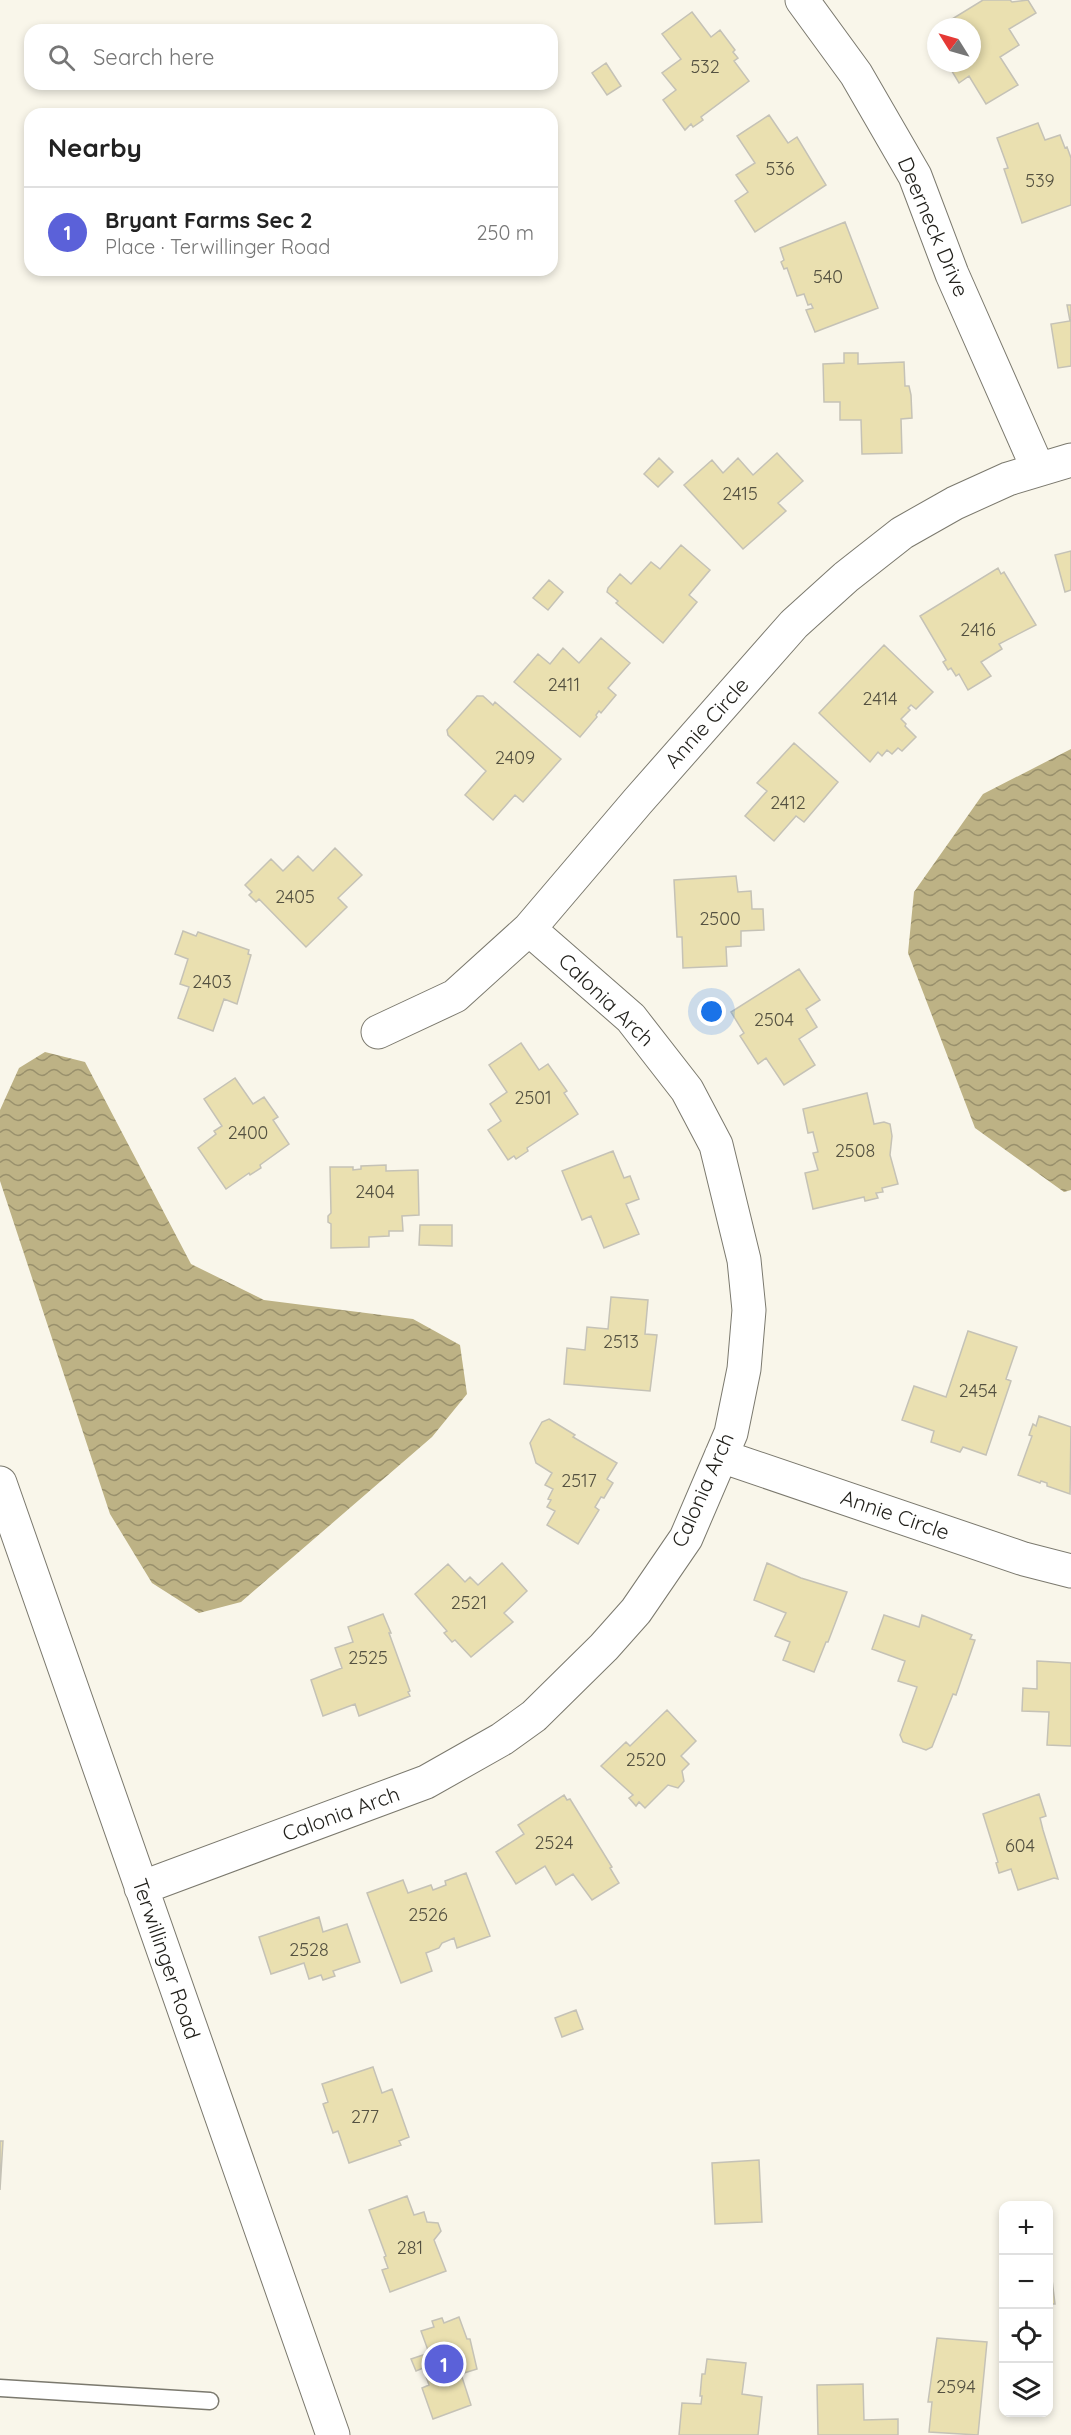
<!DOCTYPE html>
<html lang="en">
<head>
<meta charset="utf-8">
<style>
	:root { --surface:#fff; --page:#f6f6f6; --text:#222; --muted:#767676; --line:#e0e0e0; --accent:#5b61d9 }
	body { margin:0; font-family:Quicksand,sans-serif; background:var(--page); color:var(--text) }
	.controls { position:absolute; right:18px; bottom:18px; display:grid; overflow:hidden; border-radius:12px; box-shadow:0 3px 9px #0003 }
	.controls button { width:54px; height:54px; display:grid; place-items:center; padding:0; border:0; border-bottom:2px solid var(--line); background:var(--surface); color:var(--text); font:30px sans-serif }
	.compass { position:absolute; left:927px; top:18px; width:54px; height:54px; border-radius:50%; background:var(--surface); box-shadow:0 3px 9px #0003; rotate:307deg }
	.you { position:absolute; left:712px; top:1012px; width:21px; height:21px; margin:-15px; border:4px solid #fff; border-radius:50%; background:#1a73e8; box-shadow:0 0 0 9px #1a73e833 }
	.badge { display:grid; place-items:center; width:39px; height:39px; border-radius:50%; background:var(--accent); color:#fff; font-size:20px; font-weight:700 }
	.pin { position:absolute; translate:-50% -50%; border:3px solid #fff; box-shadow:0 2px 6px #0006 }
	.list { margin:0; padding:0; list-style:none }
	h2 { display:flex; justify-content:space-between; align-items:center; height:78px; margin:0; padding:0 24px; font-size:26px }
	h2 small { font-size:20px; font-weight:400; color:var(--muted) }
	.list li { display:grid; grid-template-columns:39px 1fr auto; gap:18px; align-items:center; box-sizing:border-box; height:90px; padding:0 24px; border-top:2px solid var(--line) }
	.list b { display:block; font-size:22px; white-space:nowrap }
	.list p { margin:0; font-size:20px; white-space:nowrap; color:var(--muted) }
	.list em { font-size:20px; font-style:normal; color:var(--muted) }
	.icon { flex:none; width:33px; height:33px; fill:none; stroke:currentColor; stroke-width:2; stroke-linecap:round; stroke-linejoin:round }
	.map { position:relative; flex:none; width:1071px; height:2435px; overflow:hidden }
	.search { position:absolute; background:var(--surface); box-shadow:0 3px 9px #0003; left:24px; top:24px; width:534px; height:66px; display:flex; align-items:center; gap:15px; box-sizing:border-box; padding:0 21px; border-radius:18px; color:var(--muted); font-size:22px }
	.panel { position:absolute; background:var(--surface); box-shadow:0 3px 9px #0003; left:24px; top:108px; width:534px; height:168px; border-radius:18px }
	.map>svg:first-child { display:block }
</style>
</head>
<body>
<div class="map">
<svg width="1071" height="2435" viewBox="0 0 1071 2435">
	<defs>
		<pattern id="water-waves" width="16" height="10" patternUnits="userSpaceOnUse" patternTransform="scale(1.5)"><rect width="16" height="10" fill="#bdb285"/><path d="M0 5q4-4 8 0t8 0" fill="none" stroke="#99906c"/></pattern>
	</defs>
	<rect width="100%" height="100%" fill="#f9f6ea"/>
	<path fill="url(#water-waves)" d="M1071,749V1190L1064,1192L975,1128L908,953L914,892L983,794Z
		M45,1052L85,1062L191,1264L264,1300L413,1319L460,1345L467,1394L432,1437L241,1602L199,1613L152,1583L110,1514L0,1181V1110L19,1068Z"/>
	<path fill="#eae0b0" stroke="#c5c2b6" stroke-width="1.5" d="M983,0H1010L1012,2L1028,0L1036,13L1009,29L1019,45L1000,57L1018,85L986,104L969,76L959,83L947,63H972V27H939Z
		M692,12L711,37L720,30L735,50L733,52L738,58L734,61L749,81L701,117L703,120L693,127L691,124L685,130L663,100L676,90L662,73L681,59L662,34Z
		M606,63L621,86L607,95L592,73Z
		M769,115L788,143L797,137L826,185L755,232L735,201L748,192L736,175L755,163L737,136Z
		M1038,123L1045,140L1060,135L1065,148L1067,147L1071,158V205L1022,223L1004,169L1008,168L997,138Z
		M845,222L878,308L815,332L806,310L813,308L811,304L808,305L804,294L797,296L787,268L784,269L781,262L784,260L780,248Z
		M1067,305H1071V366L1058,368L1051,324L1070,321Z
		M844,353H858V364L904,362L905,386H909L911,395L912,418L901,419L902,453L862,454L861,420H840V402H824L823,364L844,363Z
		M777,453L803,481L778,503L786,511L743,549L684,485L712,460L723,473L738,458L753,475Z
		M659,458L673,472L658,487L644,474Z
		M681,545L710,570L689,595L697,602L663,643L616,603L618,601L607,592L608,588L620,574L631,584L651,562L660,569Z
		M1071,551V590L1065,592L1055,555Z
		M998,568L1001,574L1004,572L1036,625L999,644L1002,649L981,662L991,676L968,690L959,674L956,676L951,668L948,670L943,662L946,660L920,616Z
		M549,580L563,592L548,610L533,598Z
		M601,638L630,663L608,688L616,695L601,713L599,711L596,715L597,717L580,737L514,682L538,654L550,664L563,648L579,663Z
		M884,645L933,692L916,709L911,705L908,708L910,710L901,719L906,724L905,726L916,737L902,751L898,748L892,754L887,750L882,756L878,752L870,762L819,713Z
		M477,696H483L493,705L495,702L561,759L523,802L515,795L493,820L465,795L486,771L448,735L447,730Z
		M794,743L838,782L804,822L796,816L774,841L745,816L767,791L757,783Z
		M335,848L362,875L338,898L347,907L306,947L259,899L256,902L249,895L252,892L245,885L271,859L283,871L298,856L313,871Z
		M736,876L738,892L751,891L752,909H763L764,930L741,931V946L726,947L727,966L683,968L682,937H677L674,880Z
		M183,931L196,936L198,932L249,950L248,954L251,955L237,1004L224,999L213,1031L178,1018L189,987L180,984L188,959L175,954Z
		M799,969L820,1000L806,1009L817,1027L799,1039L815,1065L784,1085L766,1058L758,1064L740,1036L744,1033L731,1012Z
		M521,1043L539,1070L548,1064L567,1091L564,1093L578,1114L527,1148L528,1151L516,1159L514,1156L508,1160L488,1130L501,1121L490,1104L507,1092L489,1065Z
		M235,1078L253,1104L264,1097L278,1117L273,1120L289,1144L260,1165L261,1168L250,1175L249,1173L226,1189L198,1148L216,1134L214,1131L222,1126L204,1099Z
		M867,1093L874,1124L884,1122L890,1124L892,1136L890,1155L898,1184L882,1188L883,1192L876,1193L878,1198L865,1201L864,1197L813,1209L805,1173L818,1170L813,1153L818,1152L813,1132L808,1133L803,1109Z
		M613,1151L624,1178L630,1176L639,1199L626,1204L639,1234L604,1248L591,1216L582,1220L562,1171Z
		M386,1165V1171L418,1170L419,1215L402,1216L403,1231H389V1236L369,1237V1247L331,1248V1224L328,1222V1216L331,1213L330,1167H353V1170L361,1169V1166Z
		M420,1225H452V1246L419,1245Z
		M611,1297L648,1300L645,1334L657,1335L650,1391L564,1384L567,1348L585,1350L587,1327L608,1329Z
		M968,1331L1017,1347L1006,1379L1011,1381L986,1455L963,1447L960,1452L931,1442L934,1431L902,1420L914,1386L946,1397Z
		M1039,1416L1071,1427L1070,1494L1047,1486V1483L1041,1481L1040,1483L1018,1475L1032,1436L1029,1435L1033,1424L1036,1426Z
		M549,1419L575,1435L573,1437L617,1463L607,1479L613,1483L604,1498L601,1497L595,1507L599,1510L578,1544L547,1525L555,1511L547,1507L551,1500L548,1499L553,1489L545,1485L552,1473L536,1463L530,1443L542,1422Z
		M502,1563L527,1591L504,1613L513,1622L471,1657L455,1640L452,1642L444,1633L447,1631L415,1594L448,1564L465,1582L470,1577L478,1585Z
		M767,1563L801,1578L847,1592L828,1642H826L814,1672L783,1660L790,1642L775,1636L786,1613L754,1600Z
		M383,1614L391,1633H389L410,1691L408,1692L410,1696L359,1716L355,1704L323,1716L311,1680L342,1668L335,1648L353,1642L348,1627Z
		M884,1615L919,1627L922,1615L972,1635L970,1639L975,1640L956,1695L953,1694L932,1747L926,1750L903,1742L900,1735L917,1687L898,1681L905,1661L872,1649Z
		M1037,1661L1071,1663V1746L1047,1745L1049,1712L1022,1711L1023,1688L1037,1689Z
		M667,1710L696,1741L681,1756L689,1764L682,1771L684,1781L678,1788L668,1785L645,1808L639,1802L636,1806L629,1798L633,1795L601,1766L626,1742L630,1746Z
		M1039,1794L1046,1816L1040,1818L1043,1830L1058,1879L1054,1878L1018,1890L1011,1869L999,1873L996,1863L998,1862L983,1814Z
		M564,1795L567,1800L570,1799L612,1867L610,1868L619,1883L592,1900L573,1874L556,1885L545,1866L516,1884L496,1852L524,1834L518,1825Z
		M466,1873L490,1936L457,1948L454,1938L442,1943L439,1948L426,1953L432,1971L401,1983L367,1893L403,1880L408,1893L431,1885L433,1890L446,1885L445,1881Z
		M319,1917L323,1932L347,1924L360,1962L333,1971L335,1976L323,1980L321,1975L309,1979L304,1963L271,1974L259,1937Z
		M576,2010L583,2029L562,2037L555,2018Z
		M373,2067L382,2093L392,2089L409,2137L399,2141L401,2145L349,2163L338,2131L333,2133L323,2104L328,2102L322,2084Z
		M0,2141H3L0,2190Z
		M759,2160L762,2222L715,2224L712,2163Z
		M407,2196L414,2215L424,2212L427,2222L438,2223L441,2231L434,2240L446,2271L390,2292L382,2270L388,2268L384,2257L386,2256L369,2210Z
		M1048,2247L1055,2304H1048Z
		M459,2317L467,2339H470L477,2369L461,2374L471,2405L433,2419L422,2388L429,2385L423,2368L416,2371L411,2359L429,2353L421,2331L434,2327L432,2321L442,2318L444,2323Z
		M937,2338L987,2342L978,2435L929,2432L932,2402H928Z
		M707,2359L746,2363L742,2394L762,2397L758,2435H679L682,2403L701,2404L702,2396H700L702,2374H705Z
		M863,2384L864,2420L898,2419V2435H818L817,2385Z"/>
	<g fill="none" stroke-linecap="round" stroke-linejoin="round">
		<g stroke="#7b796e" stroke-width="19">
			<path id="service" d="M0,2388L210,2401"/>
		</g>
		<g stroke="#7b796e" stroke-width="35">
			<path id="minor" d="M802,0L856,74L915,176L952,274L1038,469
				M378,1032L455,996L529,929L638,801L794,624L846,577L902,533L955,503L1008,479L1071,460
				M721,1456L1024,1559L1071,1571
				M0,1483L333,2435
				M141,1888L426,1782L502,1739L534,1716L604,1647L636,1611L686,1538L731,1433L744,1369L749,1310L744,1260L716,1145L687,1090L631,1018L529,929"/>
		</g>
		<use href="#service" stroke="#fff" stroke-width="16"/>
		<use href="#minor" stroke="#fff" stroke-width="33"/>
	</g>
	<g text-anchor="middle" stroke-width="6" stroke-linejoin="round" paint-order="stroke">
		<g font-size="18" fill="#545141">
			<text x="705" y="73">532</text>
			<text x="780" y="175">536</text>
			<text x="1040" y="187">539</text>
			<text x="828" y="283">540</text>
			<text x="740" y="500">2415</text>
			<text x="978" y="636">2416</text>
			<text x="564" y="691">2411</text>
			<text x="880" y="705">2414</text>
			<text x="515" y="764">2409</text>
			<text x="788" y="809">2412</text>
			<text x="295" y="903">2405</text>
			<text x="720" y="925">2500</text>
			<text x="212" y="988">2403</text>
			<text x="774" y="1026">2504</text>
			<text x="533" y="1104">2501</text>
			<text x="248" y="1139">2400</text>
			<text x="855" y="1157">2508</text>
			<text x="375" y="1198">2404</text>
			<text x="621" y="1348">2513</text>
			<text x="978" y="1397">2454</text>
			<text x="579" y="1487">2517</text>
			<text x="469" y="1609">2521</text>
			<text x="368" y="1664">2525</text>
			<text x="646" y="1766">2520</text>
			<text x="554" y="1849">2524</text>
			<text x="1020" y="1852">604</text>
			<text x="428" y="1921">2526</text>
			<text x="309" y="1956">2528</text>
			<text x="365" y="2123">277</text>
			<text x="410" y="2254">281</text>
			<text x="956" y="2393">2594</text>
		</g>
		<g font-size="21" fill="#22211c" stroke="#fff">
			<text transform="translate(933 227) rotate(67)" y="7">Deerneck Drive</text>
			<text transform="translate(707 723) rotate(-48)" y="7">Annie Circle</text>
			<text transform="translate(606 1000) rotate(44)" y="7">Calonia Arch</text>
			<text transform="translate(703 1490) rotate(-66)" y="7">Calonia Arch</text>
			<text transform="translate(895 1515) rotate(19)" y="7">Annie Circle</text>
			<text transform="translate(341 1814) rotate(-20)" y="7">Calonia Arch</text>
			<text transform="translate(166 1959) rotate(71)" y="7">Terwillinger Road</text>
		</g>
	</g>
</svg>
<div class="controls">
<button>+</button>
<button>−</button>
<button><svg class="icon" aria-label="locate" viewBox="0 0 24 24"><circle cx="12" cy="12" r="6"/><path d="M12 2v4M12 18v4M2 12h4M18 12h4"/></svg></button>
<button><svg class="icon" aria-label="layers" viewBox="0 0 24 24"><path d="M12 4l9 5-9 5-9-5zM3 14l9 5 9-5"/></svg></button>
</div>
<svg class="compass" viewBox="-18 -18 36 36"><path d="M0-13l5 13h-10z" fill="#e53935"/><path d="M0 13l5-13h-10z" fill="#767676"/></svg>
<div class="you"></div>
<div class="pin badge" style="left:444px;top:2364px">1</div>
<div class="search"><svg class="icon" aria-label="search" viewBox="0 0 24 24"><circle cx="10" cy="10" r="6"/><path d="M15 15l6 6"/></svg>Search here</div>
<section class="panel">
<h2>Nearby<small></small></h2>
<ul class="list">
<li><span class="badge">1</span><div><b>Bryant Farms Sec 2</b><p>Place · Terwillinger Road</p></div><em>250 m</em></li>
</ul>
</section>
</div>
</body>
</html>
